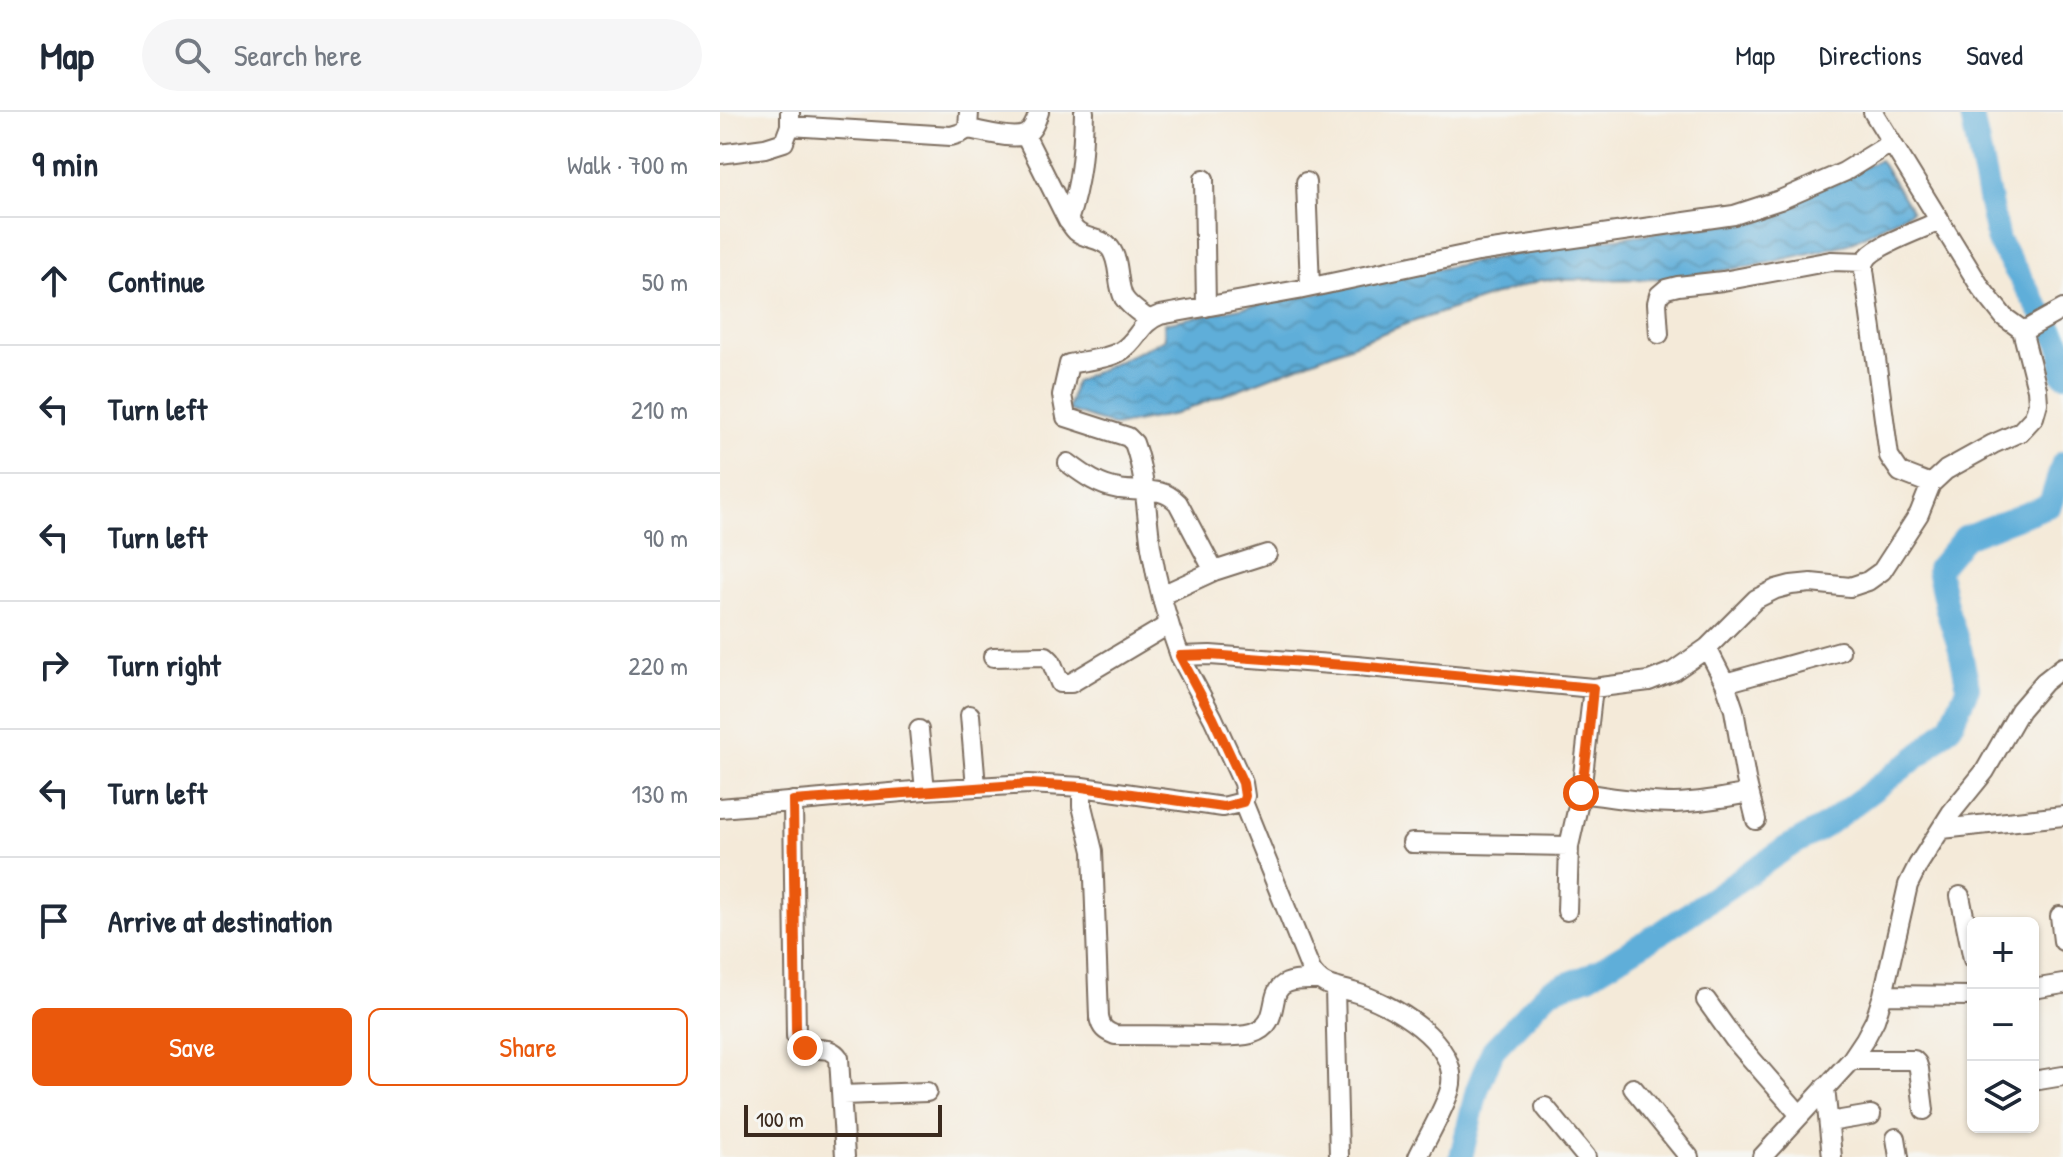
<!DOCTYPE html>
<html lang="en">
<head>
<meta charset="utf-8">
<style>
	:root { --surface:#fff; --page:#f6f6f7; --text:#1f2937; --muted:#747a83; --line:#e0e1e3; --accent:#ea580c }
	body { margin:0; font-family:"Patrick Hand",sans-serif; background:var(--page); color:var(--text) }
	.controls { position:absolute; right:24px; bottom:24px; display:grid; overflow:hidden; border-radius:12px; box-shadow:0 2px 6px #0004 }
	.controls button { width:72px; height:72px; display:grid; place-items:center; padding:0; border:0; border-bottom:2px solid var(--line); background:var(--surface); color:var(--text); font:40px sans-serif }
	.scale { position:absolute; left:24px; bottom:20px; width:198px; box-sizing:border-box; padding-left:8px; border:4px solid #3b2a1e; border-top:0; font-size:22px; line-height:28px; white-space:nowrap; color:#3b2a1e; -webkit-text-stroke:6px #f6f6f2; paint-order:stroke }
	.stop { position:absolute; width:24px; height:24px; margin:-18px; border:6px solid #ea580c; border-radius:50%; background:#fff }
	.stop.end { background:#ea580c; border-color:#fff; box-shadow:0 2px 8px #0008 }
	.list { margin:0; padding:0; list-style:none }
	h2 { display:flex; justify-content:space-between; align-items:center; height:104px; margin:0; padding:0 32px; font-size:34px }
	h2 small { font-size:26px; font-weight:400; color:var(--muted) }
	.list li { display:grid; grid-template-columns:52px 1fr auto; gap:24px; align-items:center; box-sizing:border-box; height:128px; padding:0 32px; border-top:2px solid var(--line) }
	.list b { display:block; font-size:30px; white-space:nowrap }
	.list em { font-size:26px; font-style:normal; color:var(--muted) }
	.actions { display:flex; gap:16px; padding:24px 32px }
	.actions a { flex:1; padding:18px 0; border:2px solid var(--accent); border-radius:12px; text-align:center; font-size:28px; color:var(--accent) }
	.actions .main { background:var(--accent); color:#fff }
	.icon { flex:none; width:44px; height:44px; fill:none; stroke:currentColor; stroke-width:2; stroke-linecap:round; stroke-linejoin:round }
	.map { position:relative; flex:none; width:1343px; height:1045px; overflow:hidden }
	header { display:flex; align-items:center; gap:48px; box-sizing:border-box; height:112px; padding:0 40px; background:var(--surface); border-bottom:2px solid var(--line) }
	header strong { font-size:38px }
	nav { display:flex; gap:44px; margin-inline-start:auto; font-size:28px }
	.search { width:560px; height:72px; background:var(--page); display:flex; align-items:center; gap:20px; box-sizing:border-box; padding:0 28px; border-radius:44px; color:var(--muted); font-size:30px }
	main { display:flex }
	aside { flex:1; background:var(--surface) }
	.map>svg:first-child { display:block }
</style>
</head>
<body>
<header>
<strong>Map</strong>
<div class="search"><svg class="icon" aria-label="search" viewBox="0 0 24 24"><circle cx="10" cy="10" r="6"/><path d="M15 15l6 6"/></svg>Search here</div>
<nav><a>Map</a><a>Directions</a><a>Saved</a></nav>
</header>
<main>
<aside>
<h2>9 min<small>Walk · 700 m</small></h2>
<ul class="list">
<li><svg class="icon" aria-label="ahead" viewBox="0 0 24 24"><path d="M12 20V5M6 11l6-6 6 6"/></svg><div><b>Continue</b></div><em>50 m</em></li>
<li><svg class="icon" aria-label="left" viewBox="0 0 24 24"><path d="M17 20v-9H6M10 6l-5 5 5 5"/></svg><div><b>Turn left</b></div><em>210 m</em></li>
<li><svg class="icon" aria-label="left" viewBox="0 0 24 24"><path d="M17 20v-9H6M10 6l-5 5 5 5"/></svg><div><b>Turn left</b></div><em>90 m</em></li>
<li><svg class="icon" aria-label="right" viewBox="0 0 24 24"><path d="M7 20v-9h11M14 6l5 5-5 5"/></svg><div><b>Turn right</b></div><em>220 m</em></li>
<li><svg class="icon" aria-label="left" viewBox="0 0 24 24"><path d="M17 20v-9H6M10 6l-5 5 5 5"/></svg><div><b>Turn left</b></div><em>130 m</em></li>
<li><svg class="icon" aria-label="arrive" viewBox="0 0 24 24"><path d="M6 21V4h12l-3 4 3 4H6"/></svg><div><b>Arrive at destination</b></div></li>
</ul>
<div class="actions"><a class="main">Save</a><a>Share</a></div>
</aside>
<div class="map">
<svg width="1343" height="1045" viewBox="0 0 1343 1045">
	<defs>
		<pattern id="water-waves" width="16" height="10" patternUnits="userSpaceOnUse" patternTransform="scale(2)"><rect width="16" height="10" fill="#5faed9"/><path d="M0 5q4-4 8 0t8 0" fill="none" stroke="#508eaf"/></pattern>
	</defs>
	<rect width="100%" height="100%" fill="#f6f6f2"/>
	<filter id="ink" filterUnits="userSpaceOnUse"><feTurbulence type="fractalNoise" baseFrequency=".0125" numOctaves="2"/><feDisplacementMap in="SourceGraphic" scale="16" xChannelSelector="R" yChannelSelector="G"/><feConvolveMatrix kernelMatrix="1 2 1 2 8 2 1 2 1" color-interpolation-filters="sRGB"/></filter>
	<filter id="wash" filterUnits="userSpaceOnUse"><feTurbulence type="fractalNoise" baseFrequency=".006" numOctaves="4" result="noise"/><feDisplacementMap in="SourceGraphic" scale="32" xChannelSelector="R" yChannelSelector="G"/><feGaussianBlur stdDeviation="1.8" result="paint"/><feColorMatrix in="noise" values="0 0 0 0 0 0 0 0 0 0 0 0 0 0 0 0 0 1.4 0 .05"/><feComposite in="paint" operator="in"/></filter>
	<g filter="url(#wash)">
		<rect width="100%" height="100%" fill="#f4ead9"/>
		<path fill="url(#water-waves)" stroke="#4d6c7c" stroke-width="2" d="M1160,48L1192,99L1128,132L1039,153L947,167L821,168L686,212L455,302L395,314L348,298L355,270L445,227L444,211L835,134L1018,110Z"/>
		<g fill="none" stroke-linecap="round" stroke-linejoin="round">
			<path stroke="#5faed9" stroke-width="24" d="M1251,0L1278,129L1341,233L1343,262
				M741,1045L757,978L773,938L829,879L869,864L945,818L1066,736L1105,714L1201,642L1231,613L1248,575L1240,537L1227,498L1218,457L1245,425L1330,393L1343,351"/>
		</g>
	</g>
	<g filter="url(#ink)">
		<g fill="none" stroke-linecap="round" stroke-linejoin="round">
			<g stroke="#7c6d5f" stroke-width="22">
				<path id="minor" d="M1153,0L1261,176L1284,205L1302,218L1309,216L1343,197
					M70,14L231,24L241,21L248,17L249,0
					M248,17C262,19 294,29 306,22C314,17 316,8 319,0
					M305,23L348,109C351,112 353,116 356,119C366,128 381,125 390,136C401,150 396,171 404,186C410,195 420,201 428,207
					M0,42L45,36L64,30L70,14V0
					M484,67L486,195
					M586,70L590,175
					M348,109C361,70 363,40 364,0
					M939,222L937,191L939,183L946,177L958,174L1003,169L1111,149L1145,150
					M348,351C364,363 379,374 399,377C422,381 441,373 458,391L494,459
					M1211,372L1180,360L1169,344L1144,158C1144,151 1144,151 1148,145C1159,132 1202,117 1220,109
					M442,483L494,459L547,442
					M987,536L1005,571L1014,598L1026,667L1036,708
					M460,544C447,509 437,472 431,435C426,401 426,364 414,331L408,325L346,305L342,283L349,252C366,248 386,248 401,239C418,229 419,211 440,203L578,178L758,140L1014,103L1060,88L1124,60L1171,31
					M273,545L326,544L331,549L340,571H351L448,513
					M1005,571L1120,539
					M250,603L256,675
					M199,618L205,678
					M362,675V694L373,739L379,905C381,916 385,919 395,923C424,923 453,923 481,924C497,924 515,926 531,922C564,912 545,879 567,871C576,867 588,868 598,868
					M861,681C891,685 923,691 954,691C980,690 1004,686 1029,681
					M73,689L76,924C87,947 107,928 119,946L125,1045
					M523,690L591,858C603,876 614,874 633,880C670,890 742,931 730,977C725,996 707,1026 698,1045
					M0,696L205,678L309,672L362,675L503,695L523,690L525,684L523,671L493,606L460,544L490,543L637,554L873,576L929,569L954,559L987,536L1036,487L1056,477L1071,473L1091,471L1130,475L1148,469L1162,459L1199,402L1211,372L1226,358L1273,332L1300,320L1314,305L1318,291L1317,277L1302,218
					M1222,717L1343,704
					M692,731L849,734
					M1240,784L1253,847
					M847,799L849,734L861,681L873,576
					M1340,804L1343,829
					M615,876L619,1045
					M1313,877L1343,872
					M1163,883L1253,884
					M986,888L1014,927L1080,1003
					M1131,948H1194L1197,951L1199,957L1204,998
					M1313,969L1343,964
					M1105,975L1112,1045
					M913,976L969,1045
					M122,983L207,980
					M825,995L866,1045
					M1109,1010L1151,1003
					M1176,1026L1179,1045
					M1042,1045L1131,948L1145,927L1155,908L1163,883L1188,773L1198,753L1231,701L1265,659L1300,598L1324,570L1343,555"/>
			</g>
			<use href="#minor" stroke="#fff" stroke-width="18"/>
		</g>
	</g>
	<g fill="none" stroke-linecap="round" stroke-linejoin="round" filter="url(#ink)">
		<path stroke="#ea580c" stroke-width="10" d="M85,936C77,930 76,924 76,915L73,689L309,672L362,675L503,695L523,690L525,684L523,671L493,606L460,544L490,543L637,554L873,576L867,638L861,681"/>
	</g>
</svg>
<div class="controls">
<button>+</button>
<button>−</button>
<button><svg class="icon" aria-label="layers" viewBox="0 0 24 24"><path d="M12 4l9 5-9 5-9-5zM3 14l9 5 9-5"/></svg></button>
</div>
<div class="scale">100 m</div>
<div class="stop" style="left:861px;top:681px"></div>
<div class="stop end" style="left:85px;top:936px"></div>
</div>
</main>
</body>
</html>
